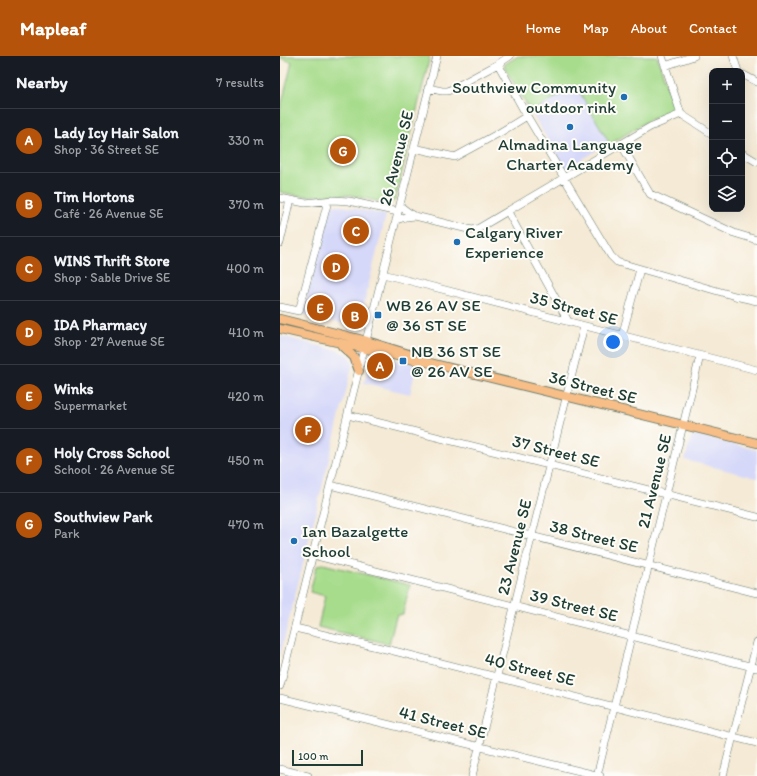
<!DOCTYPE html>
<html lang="en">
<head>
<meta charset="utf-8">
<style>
	:root { --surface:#171b24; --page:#20242c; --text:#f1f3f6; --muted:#9ea1a6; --line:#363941; --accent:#b45309 }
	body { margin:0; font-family:Itim,sans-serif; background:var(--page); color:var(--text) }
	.controls { position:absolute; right:12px; top:12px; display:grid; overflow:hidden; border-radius:8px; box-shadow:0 4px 16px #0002 }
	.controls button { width:36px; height:36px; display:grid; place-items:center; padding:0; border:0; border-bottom:1px solid var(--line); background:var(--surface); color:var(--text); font:20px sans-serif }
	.scale { position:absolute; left:12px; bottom:10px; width:71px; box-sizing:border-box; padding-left:4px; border:2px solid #1f3d34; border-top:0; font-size:11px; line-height:14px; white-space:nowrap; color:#1f3d34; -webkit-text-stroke:3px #fdfcf7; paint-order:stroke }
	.you { position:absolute; left:333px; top:286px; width:14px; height:14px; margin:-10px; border:3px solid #fff; border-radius:50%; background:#1a73e8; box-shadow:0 0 0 6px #1a73e833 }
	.badge { display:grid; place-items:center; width:26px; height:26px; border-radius:50%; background:var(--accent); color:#fff; font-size:13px; font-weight:700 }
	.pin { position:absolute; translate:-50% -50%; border:2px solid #fff; box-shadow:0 1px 4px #0006 }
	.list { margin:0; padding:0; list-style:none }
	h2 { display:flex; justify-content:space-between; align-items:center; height:52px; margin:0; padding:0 16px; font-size:17px }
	h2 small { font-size:13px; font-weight:400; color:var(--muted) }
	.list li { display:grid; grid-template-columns:26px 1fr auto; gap:12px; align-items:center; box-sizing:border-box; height:64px; padding:0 16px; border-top:1px solid var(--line) }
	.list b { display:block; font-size:15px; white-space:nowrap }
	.list p { margin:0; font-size:13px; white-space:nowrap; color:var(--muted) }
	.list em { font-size:13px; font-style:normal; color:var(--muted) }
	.icon { flex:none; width:22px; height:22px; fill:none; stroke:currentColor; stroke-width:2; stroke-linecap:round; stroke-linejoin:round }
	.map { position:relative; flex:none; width:477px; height:720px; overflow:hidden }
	header { display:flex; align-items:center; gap:24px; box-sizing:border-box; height:56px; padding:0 20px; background:var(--accent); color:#fff }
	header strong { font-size:19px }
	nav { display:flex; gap:22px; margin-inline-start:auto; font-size:14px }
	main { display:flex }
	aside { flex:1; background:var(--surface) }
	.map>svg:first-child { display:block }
</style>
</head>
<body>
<header>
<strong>Mapleaf</strong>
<nav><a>Home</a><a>Map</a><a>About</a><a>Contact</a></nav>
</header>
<main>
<aside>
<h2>Nearby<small>7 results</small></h2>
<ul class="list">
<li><span class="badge">A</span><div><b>Lady Icy Hair Salon</b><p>Shop · 36 Street SE</p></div><em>330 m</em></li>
<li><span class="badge">B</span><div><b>Tim Hortons</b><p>Café · 26 Avenue SE</p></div><em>370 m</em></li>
<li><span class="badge">C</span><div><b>WINS Thrift Store</b><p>Shop · Sable Drive SE</p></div><em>400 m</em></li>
<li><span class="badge">D</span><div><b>IDA Pharmacy</b><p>Shop · 27 Avenue SE</p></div><em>410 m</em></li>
<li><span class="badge">E</span><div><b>Winks</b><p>Supermarket</p></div><em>420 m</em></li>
<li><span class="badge">F</span><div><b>Holy Cross School</b><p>School · 26 Avenue SE</p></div><em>450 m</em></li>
<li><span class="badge">G</span><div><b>Southview Park</b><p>Park</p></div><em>470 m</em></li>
</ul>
</aside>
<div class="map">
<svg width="477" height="720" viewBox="0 0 477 720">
	<rect width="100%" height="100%" fill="#fdfcf7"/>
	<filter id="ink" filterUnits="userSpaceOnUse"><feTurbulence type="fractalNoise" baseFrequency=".025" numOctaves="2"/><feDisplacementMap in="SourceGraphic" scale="8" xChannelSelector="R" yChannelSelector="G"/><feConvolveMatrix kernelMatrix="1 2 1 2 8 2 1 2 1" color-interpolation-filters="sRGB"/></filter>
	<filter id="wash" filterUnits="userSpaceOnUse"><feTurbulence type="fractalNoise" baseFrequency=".012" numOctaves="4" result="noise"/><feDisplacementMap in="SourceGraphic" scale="16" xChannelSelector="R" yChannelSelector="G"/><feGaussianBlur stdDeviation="0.9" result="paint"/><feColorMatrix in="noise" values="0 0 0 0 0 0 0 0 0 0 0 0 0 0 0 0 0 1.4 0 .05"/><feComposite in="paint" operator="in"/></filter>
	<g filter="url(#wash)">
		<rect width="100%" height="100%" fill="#f5ead5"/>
		<path fill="#d6d8f9" d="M296,29L329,87L287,112H285L251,56Z
			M50,149H57L106,159L78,271L23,258Z
			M0,280L59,295L69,299L73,307L0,600Z
			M92,299L137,308L130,338L84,327Z
			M412,378L477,394V422L405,404Z"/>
		<path fill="#a7dc8c" stroke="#638c60" d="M0,0H150L115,144L109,148L71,139L21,140L0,136V55L12,6L0,2Z
			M238,0H377L394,52L391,57L369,64L330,88L296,30L251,56L226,14L224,9Z
			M43,508L130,529L123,558L118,559L116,561L109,588L38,571L45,540L30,536L36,512L38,509Z"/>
	</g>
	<g filter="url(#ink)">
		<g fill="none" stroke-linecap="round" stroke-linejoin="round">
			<g stroke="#6a7a6c" stroke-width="8">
				<path id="minor" d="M382,0L401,58L432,78
					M453,0L458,15
					M218,8L247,60L331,200L337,206L455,240L477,245
					M385,10L414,0
					M462,18L477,26
					M148,32L162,35H168L218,8L230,0
					M341,88L370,138L454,177L477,184
					M134,92L175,101L219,77L247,60
					M462,97L477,106
					M0,142L25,147L53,144L69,145L118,156
					M120,150L128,156L135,160L192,174L199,172L370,71L401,58
					M228,156L288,265
					M116,164L126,161L135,160
					M0,187L10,144
					M103,218L477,314
					M0,251L19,255L48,145
					M342,280L360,213
					M68,359L477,461
					M50,429L477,537
					M33,499L477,612
					M15,572L110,594L477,687
					M0,630L157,0
					M0,642L320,720
					M0,713L28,720
					M192,720L304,270
					M317,720L420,300
					M443,720L477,586"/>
			</g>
			<g stroke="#6a7a6c" stroke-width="10">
				<path id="major" d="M0,263L87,285L132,299
					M0,273L134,304L142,305L477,387
					M62,290L74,301L79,315"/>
			</g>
			<use href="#minor" stroke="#fff" stroke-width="7"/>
			<use href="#major" stroke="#f7be87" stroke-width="8"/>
		</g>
	</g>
	<g fill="#1f6fb2" stroke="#fdfcf7" stroke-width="1.5">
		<circle cx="344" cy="41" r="4"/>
		<circle cx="290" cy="71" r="4"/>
		<circle cx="177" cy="186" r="4"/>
		<rect x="94" y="255" width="8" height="8" rx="2"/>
		<rect x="119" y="301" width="8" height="8" rx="2"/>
		<circle cx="14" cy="485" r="4"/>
	</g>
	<g text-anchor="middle" stroke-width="4" stroke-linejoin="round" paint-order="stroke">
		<g font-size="17" fill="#1f3d34" stroke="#fdfcf7" text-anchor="start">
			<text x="336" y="37" text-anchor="end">Southview Community<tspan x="336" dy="20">outdoor rink</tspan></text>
			<text x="290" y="94" text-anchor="middle">Almadina Language<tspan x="290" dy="20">Charter Academy</tspan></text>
			<text x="185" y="182">Calgary River<tspan x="185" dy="20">Experience</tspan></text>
			<text x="106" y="255">WB 26 AV SE<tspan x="106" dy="20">@ 36 ST SE</tspan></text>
			<text x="131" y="301">NB 36 ST SE<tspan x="131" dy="20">@ 26 AV SE</tspan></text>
			<text x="22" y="481">Ian Bazalgette<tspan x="22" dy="20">School</tspan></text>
		</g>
		<g font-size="17" fill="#1f3d34" stroke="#fdfcf7">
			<text transform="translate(116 102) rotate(-76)" y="6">26 Avenue SE</text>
			<text transform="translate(294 252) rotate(15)" y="6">35 Street SE</text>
			<text transform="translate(313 331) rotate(14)" y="6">36 Street SE</text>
			<text transform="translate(276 395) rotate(14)" y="6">37 Street SE</text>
			<text transform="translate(374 425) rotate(-76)" y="6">21 Avenue SE</text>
			<text transform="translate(314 480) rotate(14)" y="6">38 Street SE</text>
			<text transform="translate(234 491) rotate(-76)" y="6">23 Avenue SE</text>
			<text transform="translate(294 549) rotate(14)" y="6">39 Street SE</text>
			<text transform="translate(250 613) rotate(14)" y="6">40 Street SE</text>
			<text transform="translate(163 666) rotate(14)" y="6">41 Street SE</text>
		</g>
	</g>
</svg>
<div class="controls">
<button>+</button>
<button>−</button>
<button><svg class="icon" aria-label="locate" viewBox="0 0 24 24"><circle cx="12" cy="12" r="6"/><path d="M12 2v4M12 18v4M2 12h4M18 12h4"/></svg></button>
<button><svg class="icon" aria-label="layers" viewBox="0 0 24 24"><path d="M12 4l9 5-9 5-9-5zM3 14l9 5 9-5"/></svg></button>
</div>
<div class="scale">100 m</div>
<div class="you"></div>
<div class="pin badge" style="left:100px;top:310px">A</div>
<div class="pin badge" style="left:75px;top:260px">B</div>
<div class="pin badge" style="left:76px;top:175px">C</div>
<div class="pin badge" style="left:56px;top:211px">D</div>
<div class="pin badge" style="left:40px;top:252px">E</div>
<div class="pin badge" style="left:28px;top:374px">F</div>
<div class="pin badge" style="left:63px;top:95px">G</div>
</div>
</main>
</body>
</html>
